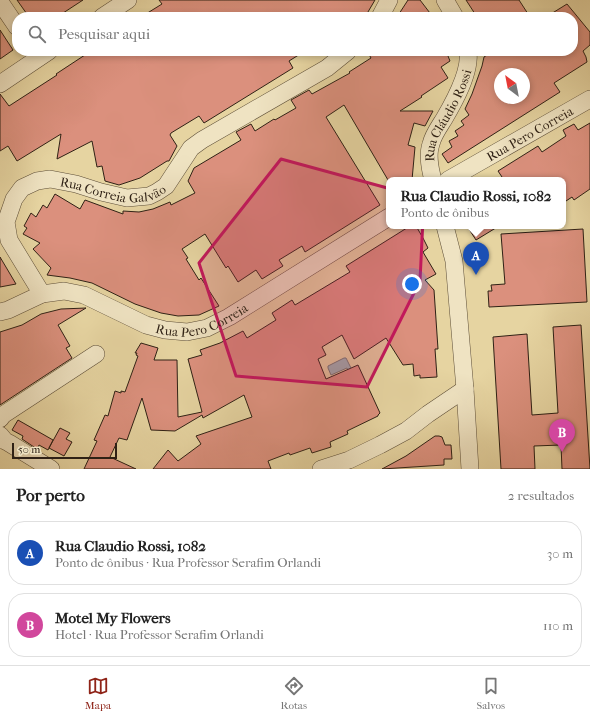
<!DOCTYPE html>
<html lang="pt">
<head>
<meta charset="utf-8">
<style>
	:root { --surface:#fff; --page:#f2f2f2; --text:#222; --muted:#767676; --line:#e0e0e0; --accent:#8f2418 }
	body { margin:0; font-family:"IM FELL French Canon",serif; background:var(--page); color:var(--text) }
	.compass { position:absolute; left:494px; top:68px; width:36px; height:36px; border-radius:50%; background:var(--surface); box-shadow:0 2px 6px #0003; rotate:328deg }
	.scale { position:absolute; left:12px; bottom:10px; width:105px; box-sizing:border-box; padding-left:4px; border:2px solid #2f2115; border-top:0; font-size:11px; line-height:14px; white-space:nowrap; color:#2f2115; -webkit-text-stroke:3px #efe3c2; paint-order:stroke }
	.you { position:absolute; left:412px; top:284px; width:14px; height:14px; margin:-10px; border:3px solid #fff; border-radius:50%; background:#1a73e8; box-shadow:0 0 0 6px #1a73e833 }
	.badge { display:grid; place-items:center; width:26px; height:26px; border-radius:50%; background:var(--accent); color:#fff; font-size:13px; font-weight:700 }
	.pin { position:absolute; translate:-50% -33px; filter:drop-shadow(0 1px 2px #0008) }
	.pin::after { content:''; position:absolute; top:21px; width:14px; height:12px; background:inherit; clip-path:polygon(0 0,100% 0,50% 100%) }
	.popup { position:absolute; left:386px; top:177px; width:180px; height:52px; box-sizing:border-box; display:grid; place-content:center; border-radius:8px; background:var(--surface); filter:drop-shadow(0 1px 3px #0005); font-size:13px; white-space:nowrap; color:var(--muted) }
	.popup b { font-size:15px; color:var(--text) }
	.popup::after { content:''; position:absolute; left:50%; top:100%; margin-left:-8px; border:8px solid transparent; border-top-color:var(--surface) }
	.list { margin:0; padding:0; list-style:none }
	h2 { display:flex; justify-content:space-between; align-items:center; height:52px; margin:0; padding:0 16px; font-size:17px }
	h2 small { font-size:13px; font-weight:400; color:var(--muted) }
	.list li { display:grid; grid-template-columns:26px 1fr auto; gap:12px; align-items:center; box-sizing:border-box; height:64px; margin:0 8px 8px; padding:0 8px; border:1px solid var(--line); border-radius:16px }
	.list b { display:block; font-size:15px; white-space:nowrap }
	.list p { margin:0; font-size:13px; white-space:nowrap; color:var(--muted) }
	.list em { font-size:13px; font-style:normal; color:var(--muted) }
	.icon { flex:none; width:22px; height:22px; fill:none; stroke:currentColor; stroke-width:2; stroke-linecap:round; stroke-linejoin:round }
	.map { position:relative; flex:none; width:590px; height:469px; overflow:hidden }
	.search { position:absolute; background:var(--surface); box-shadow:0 2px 6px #0003; left:12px; right:12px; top:12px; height:44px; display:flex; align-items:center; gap:10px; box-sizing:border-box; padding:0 14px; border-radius:16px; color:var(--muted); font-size:15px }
	.sheet { height:196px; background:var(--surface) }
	nav { display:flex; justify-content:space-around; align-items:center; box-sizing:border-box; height:56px; border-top:1px solid var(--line); background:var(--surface); font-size:11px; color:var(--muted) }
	nav a { display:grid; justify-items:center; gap:2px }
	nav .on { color:var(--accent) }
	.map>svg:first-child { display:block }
</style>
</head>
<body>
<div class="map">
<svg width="590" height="469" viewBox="0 0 590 469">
	<rect width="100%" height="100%" fill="#e6d4a1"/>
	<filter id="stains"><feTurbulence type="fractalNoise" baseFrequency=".005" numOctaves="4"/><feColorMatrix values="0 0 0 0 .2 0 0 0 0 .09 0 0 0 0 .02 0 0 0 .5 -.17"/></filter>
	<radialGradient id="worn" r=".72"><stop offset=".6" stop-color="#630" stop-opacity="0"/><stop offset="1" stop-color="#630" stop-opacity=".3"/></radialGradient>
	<path fill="#9db5b2" stroke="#717a73" d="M344,358H346L352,370L349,372L347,368L331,375L328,368V366Z"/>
	<path fill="#db907d" stroke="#2f2115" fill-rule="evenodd" d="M17,0H83L57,17H29Z
		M159,0H375L365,17H141L162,4Z
		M408,0H420L433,17H397Z
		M466,0H519L530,17H477Z
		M567,4L590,32V45L583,51L586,57L587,62L554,83L560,92L448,163L442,154L452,147L449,141L458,136L455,131L464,125L461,121L469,115L465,109L472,94L482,66L484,57L493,51H573V17H546ZM500,74H524V98H500Z
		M0,30L13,50L0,59Z
		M91,51H305L289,61L293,68L204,123L199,116L171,133L170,135L177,146L169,161H167L140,178L119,185L105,181L102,166L97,167L92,141L57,159L61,134L17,161L8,146L0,151V94L9,106L57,75L56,74Z
		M367,51H446L450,61L441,67L448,78L421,96L422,97L400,111H433L425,126L414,123L408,145L415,147L412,180H388L344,105L326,117L380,205L305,252L302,246L279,260L283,266L262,279L256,270L238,282L228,266L226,268L205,234L182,249L188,258L186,259L199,280L201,278L219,306L199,315L178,316L161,313L135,304L92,283L70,278L47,275L51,268L33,249L40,243L23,234L27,228L24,226L31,213L36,217L43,205L47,208L55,194L80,209L85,200L123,214V211L139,212L153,209L170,202L171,205L195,193L188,181L194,168L241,140L236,132L251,124L255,131L274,119L275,120L296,108L291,100L309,90L312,94L350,73L349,72L371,58Z
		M590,123V189L574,200L572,197L563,203V180H504L498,171L538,146L542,152L566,136L563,130L574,124L578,130Z
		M410,226H416L423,238L428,248L423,252L436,274L425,280L434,290L438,349H435L437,377L420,378V375L414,376L413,364L403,365L386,338L354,359L342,335L322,347L326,355L318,359L326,379L358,365L380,413L378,415V416L347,431L348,434L330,442L331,447L312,453L310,448L290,455L289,453L268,461L271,469H153L168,450L178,461L201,444L196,436L252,417L244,395L203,418L202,415L175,431L151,430L142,398L127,440L119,438L110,457L136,469H84L97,441L94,440L105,415L108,416L115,391L121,393V391L125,392L138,356L136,355L137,353H135L141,343L158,348L154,360H177L178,417L202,412L188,359L202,355L200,350L220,343L243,331L247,338L276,320L272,313L292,300L295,305L350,272L346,266Z
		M467,226H499L476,240Z
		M583,229L587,302L489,307L488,291H492L491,285L505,284L501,234Z
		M0,257L16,284L0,287Z
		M86,308L58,325L70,346L66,348L72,358L0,405V332L22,325L41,314L61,309Z
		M581,325L590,469H562L561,445L534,446L535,469H501L493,337L527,334L532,415L558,413L553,327Z
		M18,420L53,440L48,450L39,445L37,449L22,439L23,436L12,430Z
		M60,428L70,433L66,439L72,442L64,456L49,448Z
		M435,436H439L442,437L445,445H451L452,459H444V465L382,469L406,456Z"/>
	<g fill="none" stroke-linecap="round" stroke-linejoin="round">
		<g stroke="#5d4e38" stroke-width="18">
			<g id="minor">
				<path d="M445,0L455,17"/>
				<path d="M0,2L17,27"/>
				<path d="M102,17L128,0"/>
				<path d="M380,17L389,0"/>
				<path d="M0,84L49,51"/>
				<path id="s1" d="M433,180C430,169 427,155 431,144C433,135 439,127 444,119C454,102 471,72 468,51"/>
				<path id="s2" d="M448,180L590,99"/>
				<path d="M445,226L454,261L465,389L470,469"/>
				<path id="s3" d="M42,294L9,240L6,222L14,199L22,188L37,181L50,179L76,184L101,192L127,198L149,196L157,192L166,186L191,148L202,140L327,68L348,51"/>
				<path id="s4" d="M0,312L8,310L42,294L64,291L84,295L146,325L165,330L187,332L207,328L229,317L389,217"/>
				<path d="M0,419L3,415L96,354"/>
				<path d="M0,435L5,441L9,443L51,469"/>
				<path d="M321,469L349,460L380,445L406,431L428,414L465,389"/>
			</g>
		</g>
		<use href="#minor" stroke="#efe3c2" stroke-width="17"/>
	</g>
	<path fill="#c2185b" fill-opacity="0.2" stroke="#c2185b" stroke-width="3" stroke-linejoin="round" d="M281,159L424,198L420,281L367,387L236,376L199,263Z"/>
	<g text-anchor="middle" stroke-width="4" stroke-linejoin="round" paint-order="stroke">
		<g font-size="13" fill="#2f2115" stroke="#efe3c2">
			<text dy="5" stroke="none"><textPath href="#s1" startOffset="69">Rua Cláudio Rossi</textPath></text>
			<text dy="5" stroke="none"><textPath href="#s2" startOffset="94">Rua Pero Correia</textPath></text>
			<text dy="5" stroke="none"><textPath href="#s3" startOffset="214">Rua Correia Galvão</textPath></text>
			<text dy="5" stroke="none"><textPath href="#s4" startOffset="216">Rua Pero Correia</textPath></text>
		</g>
	</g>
	<rect width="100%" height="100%" filter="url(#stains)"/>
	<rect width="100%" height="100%" fill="url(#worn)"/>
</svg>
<svg class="compass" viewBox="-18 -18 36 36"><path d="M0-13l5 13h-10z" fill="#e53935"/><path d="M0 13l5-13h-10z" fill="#767676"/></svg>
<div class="scale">50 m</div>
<div class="you"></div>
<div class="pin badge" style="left:476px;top:275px;background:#1a4fb4">A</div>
<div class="popup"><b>Rua Claudio Rossi, 1082</b>Ponto de ônibus</div>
<div class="pin badge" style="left:562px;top:452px;background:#d1479c">B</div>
<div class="search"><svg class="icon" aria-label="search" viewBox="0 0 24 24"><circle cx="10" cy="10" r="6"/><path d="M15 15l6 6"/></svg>Pesquisar aqui</div>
</div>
<section class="sheet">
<h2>Por perto<small>2 resultados</small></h2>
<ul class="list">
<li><span class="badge" style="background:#1a4fb4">A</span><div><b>Rua Claudio Rossi, 1082</b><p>Ponto de ônibus · Rua Professor Serafim Orlandi</p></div><em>30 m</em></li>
<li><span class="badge" style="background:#d1479c">B</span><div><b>Motel My Flowers</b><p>Hotel · Rua Professor Serafim Orlandi</p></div><em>110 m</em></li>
</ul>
</section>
<nav>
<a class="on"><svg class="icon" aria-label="map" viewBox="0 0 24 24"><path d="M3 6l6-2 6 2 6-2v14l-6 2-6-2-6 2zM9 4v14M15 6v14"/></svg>Mapa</a>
<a><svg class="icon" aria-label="directions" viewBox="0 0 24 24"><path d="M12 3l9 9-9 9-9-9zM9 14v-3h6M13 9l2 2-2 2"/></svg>Rotas</a>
<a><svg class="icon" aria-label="saved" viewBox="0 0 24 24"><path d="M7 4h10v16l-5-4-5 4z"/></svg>Salvos</a>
</nav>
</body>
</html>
